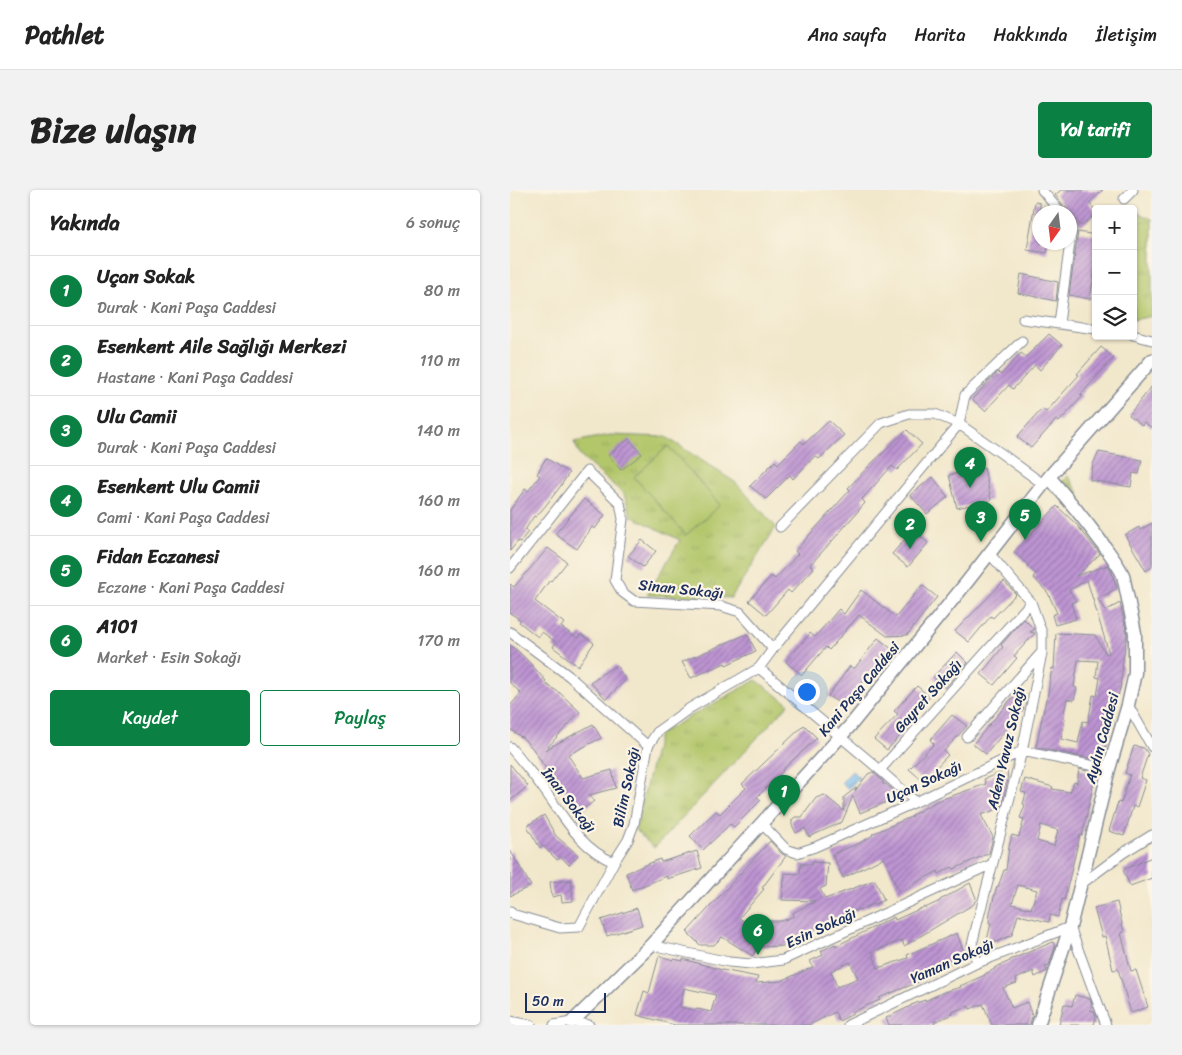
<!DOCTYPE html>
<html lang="tr">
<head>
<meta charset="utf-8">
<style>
	:root { --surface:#fff; --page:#f2f2f2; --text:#222; --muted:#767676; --line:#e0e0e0; --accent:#0b8043 }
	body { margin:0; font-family:Sriracha,sans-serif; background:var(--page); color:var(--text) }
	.controls { position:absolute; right:15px; top:15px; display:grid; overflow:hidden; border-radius:5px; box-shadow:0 1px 4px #0004 }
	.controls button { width:45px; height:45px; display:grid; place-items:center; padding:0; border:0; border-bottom:1px solid var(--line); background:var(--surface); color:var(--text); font:25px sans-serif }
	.compass { position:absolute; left:522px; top:15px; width:45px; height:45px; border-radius:50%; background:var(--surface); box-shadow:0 1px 4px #0004; rotate:194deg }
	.scale { position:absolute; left:15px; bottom:12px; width:81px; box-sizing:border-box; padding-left:5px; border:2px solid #1b2f5e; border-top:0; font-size:14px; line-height:18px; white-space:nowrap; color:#1b2f5e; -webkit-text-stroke:4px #fcf5e5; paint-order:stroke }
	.you { position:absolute; left:296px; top:501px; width:18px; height:18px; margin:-12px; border:4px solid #fff; border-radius:50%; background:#1a73e8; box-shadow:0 0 0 8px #1a73e833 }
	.badge { display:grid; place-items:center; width:32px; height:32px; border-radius:50%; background:var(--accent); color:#fff; font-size:16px; font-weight:700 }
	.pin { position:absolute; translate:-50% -41px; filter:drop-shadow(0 1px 2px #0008) }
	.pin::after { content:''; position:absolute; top:26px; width:18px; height:15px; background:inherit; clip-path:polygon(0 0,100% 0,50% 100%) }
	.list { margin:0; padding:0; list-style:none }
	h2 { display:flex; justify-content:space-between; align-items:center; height:65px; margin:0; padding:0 20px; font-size:21px }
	h2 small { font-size:16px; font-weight:400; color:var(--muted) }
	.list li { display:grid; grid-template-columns:32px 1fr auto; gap:15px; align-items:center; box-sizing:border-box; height:70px; padding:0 20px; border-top:1px solid var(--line) }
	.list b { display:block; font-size:19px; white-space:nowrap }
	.list p { margin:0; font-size:16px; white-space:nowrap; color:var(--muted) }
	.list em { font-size:16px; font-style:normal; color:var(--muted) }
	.actions { display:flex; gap:10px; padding:15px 20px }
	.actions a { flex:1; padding:11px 0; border:1px solid var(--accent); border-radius:5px; text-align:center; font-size:18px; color:var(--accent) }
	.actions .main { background:var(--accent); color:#fff }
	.icon { flex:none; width:28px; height:28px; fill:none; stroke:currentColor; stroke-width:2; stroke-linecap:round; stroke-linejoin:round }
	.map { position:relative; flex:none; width:642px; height:835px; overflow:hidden; border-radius:5px }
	header { display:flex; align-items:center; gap:30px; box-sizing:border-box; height:70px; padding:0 25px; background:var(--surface); border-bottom:1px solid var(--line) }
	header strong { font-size:24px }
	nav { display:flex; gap:28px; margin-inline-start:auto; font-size:18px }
	.intro { display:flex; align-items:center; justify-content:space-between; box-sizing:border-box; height:120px; padding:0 30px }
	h1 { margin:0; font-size:35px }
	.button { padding:12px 22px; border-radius:5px; background:var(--accent); color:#fff; font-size:18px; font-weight:700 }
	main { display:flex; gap:30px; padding:0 30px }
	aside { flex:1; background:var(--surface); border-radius:5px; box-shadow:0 1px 4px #0004 }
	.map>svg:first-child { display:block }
</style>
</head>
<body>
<header>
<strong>Pathlet</strong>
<nav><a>Ana sayfa</a><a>Harita</a><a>Hakkında</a><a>İletişim</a></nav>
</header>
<div class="intro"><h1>Bize ulaşın</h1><a class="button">Yol tarifi</a></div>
<main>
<aside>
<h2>Yakında<small>6 sonuç</small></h2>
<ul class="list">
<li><span class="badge">1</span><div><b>Uçan Sokak</b><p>Durak · Kani Paşa Caddesi</p></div><em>80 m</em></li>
<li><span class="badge">2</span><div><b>Esenkent Aile Sağlığı Merkezi</b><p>Hastane · Kani Paşa Caddesi</p></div><em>110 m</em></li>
<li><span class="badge">3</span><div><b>Ulu Camii</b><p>Durak · Kani Paşa Caddesi</p></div><em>140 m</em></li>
<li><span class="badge">4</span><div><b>Esenkent Ulu Camii</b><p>Cami · Kani Paşa Caddesi</p></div><em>160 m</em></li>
<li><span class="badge">5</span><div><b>Fidan Eczanesi</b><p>Eczane · Kani Paşa Caddesi</p></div><em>160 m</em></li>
<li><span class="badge">6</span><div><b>A101</b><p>Market · Esin Sokağı</p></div><em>170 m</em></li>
</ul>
<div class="actions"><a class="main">Kaydet</a><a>Paylaş</a></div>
</aside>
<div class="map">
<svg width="642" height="835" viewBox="0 0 642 835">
	<defs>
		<pattern id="grass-tufts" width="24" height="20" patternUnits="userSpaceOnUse" patternTransform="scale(1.25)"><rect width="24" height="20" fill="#b2c66a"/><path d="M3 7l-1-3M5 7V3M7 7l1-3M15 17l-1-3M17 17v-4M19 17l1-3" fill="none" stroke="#98aa5e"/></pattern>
		<pattern id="water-waves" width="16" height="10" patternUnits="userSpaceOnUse" patternTransform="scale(1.25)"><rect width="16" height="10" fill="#77bcee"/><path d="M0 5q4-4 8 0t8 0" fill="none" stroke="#6199c4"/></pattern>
		<pattern id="building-hatch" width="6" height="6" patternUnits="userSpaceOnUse" patternTransform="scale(1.25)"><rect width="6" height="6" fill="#bd94d2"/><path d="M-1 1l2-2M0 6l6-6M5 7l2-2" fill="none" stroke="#9979ae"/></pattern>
	</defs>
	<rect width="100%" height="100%" fill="#fcf5e5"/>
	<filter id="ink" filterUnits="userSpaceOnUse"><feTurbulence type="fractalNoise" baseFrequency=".02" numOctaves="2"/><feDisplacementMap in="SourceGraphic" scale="10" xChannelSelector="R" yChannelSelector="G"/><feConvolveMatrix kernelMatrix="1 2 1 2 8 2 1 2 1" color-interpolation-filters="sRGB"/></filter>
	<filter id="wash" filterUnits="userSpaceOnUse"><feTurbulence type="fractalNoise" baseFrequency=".0096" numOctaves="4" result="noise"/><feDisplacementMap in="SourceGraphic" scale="20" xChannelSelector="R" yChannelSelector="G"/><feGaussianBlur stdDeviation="1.12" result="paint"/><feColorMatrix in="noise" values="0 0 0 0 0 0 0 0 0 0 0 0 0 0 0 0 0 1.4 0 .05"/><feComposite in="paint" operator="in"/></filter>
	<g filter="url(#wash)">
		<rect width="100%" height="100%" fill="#f1e7cb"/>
		<path fill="url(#grass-tufts)" stroke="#667a64" d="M628,23L642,29V126L623,130V53Z
			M100,245L156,247L226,293L266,337L221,408L137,405L170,350L121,326L114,304L71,267L64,252Z
			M558,286L569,303L565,306L552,291Z
			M246,490L279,514L144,658L125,640L149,544Z"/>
		<path fill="#b2c66a" stroke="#667a64" d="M158,256L210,315L176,345L124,287Z"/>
		<path fill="url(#water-waves)" stroke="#4976a6" d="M342,581L349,587L338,599L331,593Z"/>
		<g id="blocks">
			<path fill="url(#building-hatch)" fill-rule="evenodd" d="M551,0H593L579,13L586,21V24L571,36L545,5Z
				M525,12L530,13V52H539L537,63L517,60Z
				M568,42L586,45V72L580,109L559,105Z
				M511,84L548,92L546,111L508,103Z
				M539,144L552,155L530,180L525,175L503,199L499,195L475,221L462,209L488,182L491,185L511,163L516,167Z
				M591,157L604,168L570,205L573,206L549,232L546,230L521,258L507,247L532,219L536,222L569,185L567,184Z
				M642,196V238L634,232L632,235L619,225Z
				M319,231L334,245L309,269L305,266L283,289L280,285L256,309L240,296L265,271L268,274L291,251L294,254Z
				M397,240L412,254L387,280L382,276L352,309L355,313L323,350L300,375L304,378L281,403L278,400L256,425L239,411L261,386L265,389L288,364L285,361L340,300L338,298L360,275Z
				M119,249L132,264L111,280L98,265Z
				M589,262L632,270L629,284L623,283L621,297L580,290L583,274Z
				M36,268L59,283L50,297L36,315L26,327L24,326L15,340L18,342L10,352L8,351L0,361V320L15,299L18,301L30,286L27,284Z
				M474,278L481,310L447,318L439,285Z
				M423,287L438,307L417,324L400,305Z
				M74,309L95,325L85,339L82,337L67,359L45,344Z
				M547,316L567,335L590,364L566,386L598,375L601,380L607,398L588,409L595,421L610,413L617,444L612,477H613L610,494H611L608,506H606L601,537L600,536L593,571L526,557L536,509H537L542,478L544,479L546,443L585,445L596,464L599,463L577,390L559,400L566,411L561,413L566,429L545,435L542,425L547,423L538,403L523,387L526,384L517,376L518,375L504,362ZM568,470L588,471L586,487L590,488L587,506L583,505L578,532L573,531L568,553L551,549L555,528L553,527L557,509L564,510L567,498L564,497Z
				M642,333V377L636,381L615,345L629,337L630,340Z
				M403,340L418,353L398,377L382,364Z
				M132,350L146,361L133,377L118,366Z
				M38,358L57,372L50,381H49L41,391L40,390L25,411L54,433L51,437L67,448L71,444L84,453L68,476L43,457L46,452L32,442L28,447L9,432L11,430L0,423V394L4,397Z
				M494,391L506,404L483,428L481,426L459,452L445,441Z
				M412,395L427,407L397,445L377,446L349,425L319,460L316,457L292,485L276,472L300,443L305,447L329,419L334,424L351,400L386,427Z
				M514,429L524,439V440L520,442L525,443L504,466L507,468L484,495L471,484L493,457L491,455Z
				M237,444L246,461L216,475L215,473L181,488L172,472Z
				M368,448L383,460L359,491L356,488L335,517L318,506L340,476L344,479Z
				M0,455L9,462L20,473L36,491L34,493L50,503L70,522L35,560L83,534L91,548L58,565L73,588L102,580L106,598L79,605L84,611L70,622L54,598L48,602L40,589L42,588L23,559L11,546V547L0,539V516L11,503L0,493Z
				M447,462L458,473L435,498L423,487Z
				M106,475L116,490L96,509L80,492Z
				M407,496L420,507L397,531L400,535L377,560L364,549L388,524L384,521Z
				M503,507L514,519L476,564L463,554Z
				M442,525L457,536L434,561L438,565L413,591L399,579L424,554L420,550Z
				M294,535L307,548L272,580L273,581L247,607L251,610L224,637L220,634L193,660L180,646L206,621L210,624L236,598L232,594Z
				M624,556L634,558L638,564L630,588L636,590L627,617L623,616L614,646L599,641L608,612L611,613L620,585L615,583Z
				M0,574L18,596L0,611Z
				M569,579L586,583L572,646L570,645L554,710L552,709L548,727L540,725L539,732L508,725L502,745L487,752L477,750L481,733H479L480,722L487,696L488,697L494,680H496L499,657L502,645L509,647L514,629L510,628L515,615L513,614L516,603L511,602L515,589L543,597L542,599L560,602L564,592L567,593ZM531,635L548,640L544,656L527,651ZM508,695L527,700L521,719L502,714Z
				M497,580L498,590L491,618L471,625L483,647L479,663L444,679L442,677L429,684L428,681L389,702L375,670H374L373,668L333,688L322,664L350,653L363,645L362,644L403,626L402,625L427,611L476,594L474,589Z
				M363,582L373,591V594H376L386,603L384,609L350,623L343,606L332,632L299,647L295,638L286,643L282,635V630L285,627H292L306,608L314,605L334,621V607L347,597L345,601L358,584Z
				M34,625L46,646L68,665L59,675L51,667L47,670L33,656L30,658L17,636Z
				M260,651L271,663L276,666L252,698L254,699L229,728L245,738L247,732L258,738L259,731H272L284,726L283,723L305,711L272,710L275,683L290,684L291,674H302V672L318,673L316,696L310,699L315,709L365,690L374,710L363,715V714L349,720V719L308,740V738L290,747L291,749L274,756L247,757L243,766L212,747L204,755H190L177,742Z
				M0,660L21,696L0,706Z
				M187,661L192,678L157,689V686L122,700L116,683L150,669L151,672Z
				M642,667V688L620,696L613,680Z
				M61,690L63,711L52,712L51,705L42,707L40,692Z
				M460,693L466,708L464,714L394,756L392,750L362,762L368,778L398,768L397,765L447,743L455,766L422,782L423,784L406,793L369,808L370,810L342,822L343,824L329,831L325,822L299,835H165L127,825L134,801L139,803L149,766L164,770V769L173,771V769L212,780L248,787L246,793L271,791L303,777L300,771L313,765L311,761L325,754L326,756L384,727L385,730L414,717L415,718L430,711V710ZM340,772L348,788L327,797L321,781ZM174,798L206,805L201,822L187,819L186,820L170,817Z
				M607,712L614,742L611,743L621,781L626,780L638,817L621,823L608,779L603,780L595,746L592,747L584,718Z
				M127,718L132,735L97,746L91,730Z
				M543,752L545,757L539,775L535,776L537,781L525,787L523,781L506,789L507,793L493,798L502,818L517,812L522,826L520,834L518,835H482L473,814L460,819L458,816L442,822L443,824L424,832L425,835H379L376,828L401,816V815L415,810V811L434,802L451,797L450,796L475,785V784L485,779L484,778L500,771V770Z
				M565,805L580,809L582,814L580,820L584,821L586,826L584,835H549L554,814L562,816Z"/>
		</g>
	</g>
	<g filter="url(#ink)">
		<use href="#blocks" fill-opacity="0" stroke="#868b94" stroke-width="1"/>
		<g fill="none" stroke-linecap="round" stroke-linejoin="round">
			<g stroke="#868b94" stroke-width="11">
				<path id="street" d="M532,0L550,22
					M614,9L623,0
					M513,129L586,139
					M549,133L562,38L560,34
					M623,145L642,150
					M270,337L371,233L399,224H425L449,234L455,205L512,151
					M0,378L77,281L110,313L113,329L105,390L112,402L124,411L211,416L230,422L263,459
					M521,412L370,580L249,478L263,459L449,234L492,264L533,294
					M0,442L59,486L138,556
					M618,515L642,557
					M457,547L531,463
					M0,557C11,570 22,583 32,597C53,625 70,659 104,672
					M370,580L406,612
					M252,634L276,659L287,663L305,657L406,612L512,561L599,579
					M570,695L613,663L642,645
					M0,721L2,724L50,738L69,737L104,672L118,650L124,634L138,556L148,541L180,518L249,478
					M141,755L219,772L241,774L273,770L482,674
					M467,773L462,755L466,738L512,561L532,463V443L521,412L479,363
					M0,831L21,835
					M44,835L62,832L79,835
					M338,835L467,773L560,737L596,835"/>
			</g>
			<g stroke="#868b94" stroke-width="15">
				<path id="secondary" d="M62,832L141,755L340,536L457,392L539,287L642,170
					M528,835L560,737L599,579L618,515L625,483V443L613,385C608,374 600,364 592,353C575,330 557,308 539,287"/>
			</g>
			<use href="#street" stroke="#fff" stroke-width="9"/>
			<use href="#secondary" stroke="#fff" stroke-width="12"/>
		</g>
	</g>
	<g text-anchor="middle" stroke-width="4.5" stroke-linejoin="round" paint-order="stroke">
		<g font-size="15" fill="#1b2f5e" stroke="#fcf5e5">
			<text transform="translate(171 399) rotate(6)" y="5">Sinan Sokağı</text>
			<text transform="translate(349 499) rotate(-50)" y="5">Kani Paşa Caddesi</text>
			<text transform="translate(418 506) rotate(-48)" y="5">Gayret Sokağı</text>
			<text transform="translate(592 548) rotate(-75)" y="5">Aydın Caddesi</text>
			<text transform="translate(496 558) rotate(-77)" y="5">Adem Yavuz Sokağı</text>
			<text transform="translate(414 592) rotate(-25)" y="5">Uçan Sokağı</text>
			<text transform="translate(116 597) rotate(-78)" y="5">Bilim Sokağı</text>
			<text transform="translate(59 610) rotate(52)" y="5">İnan Sokağı</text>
			<text transform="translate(311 738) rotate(-25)" y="5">Esin Sokağı</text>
			<text transform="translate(442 771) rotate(-24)" y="5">Yaman Sokağı</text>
		</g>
	</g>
</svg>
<div class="controls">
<button>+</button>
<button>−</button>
<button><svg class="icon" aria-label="layers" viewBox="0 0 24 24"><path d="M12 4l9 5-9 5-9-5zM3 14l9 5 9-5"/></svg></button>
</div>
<svg class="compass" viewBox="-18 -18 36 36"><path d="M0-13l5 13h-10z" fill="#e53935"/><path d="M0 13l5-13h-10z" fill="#767676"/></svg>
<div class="scale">50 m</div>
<div class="you"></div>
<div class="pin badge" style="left:274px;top:626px">1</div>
<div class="pin badge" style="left:400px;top:359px">2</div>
<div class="pin badge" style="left:471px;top:352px">3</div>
<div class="pin badge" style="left:460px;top:298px">4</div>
<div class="pin badge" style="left:515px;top:350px">5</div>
<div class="pin badge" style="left:248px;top:765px">6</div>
</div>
</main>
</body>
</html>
